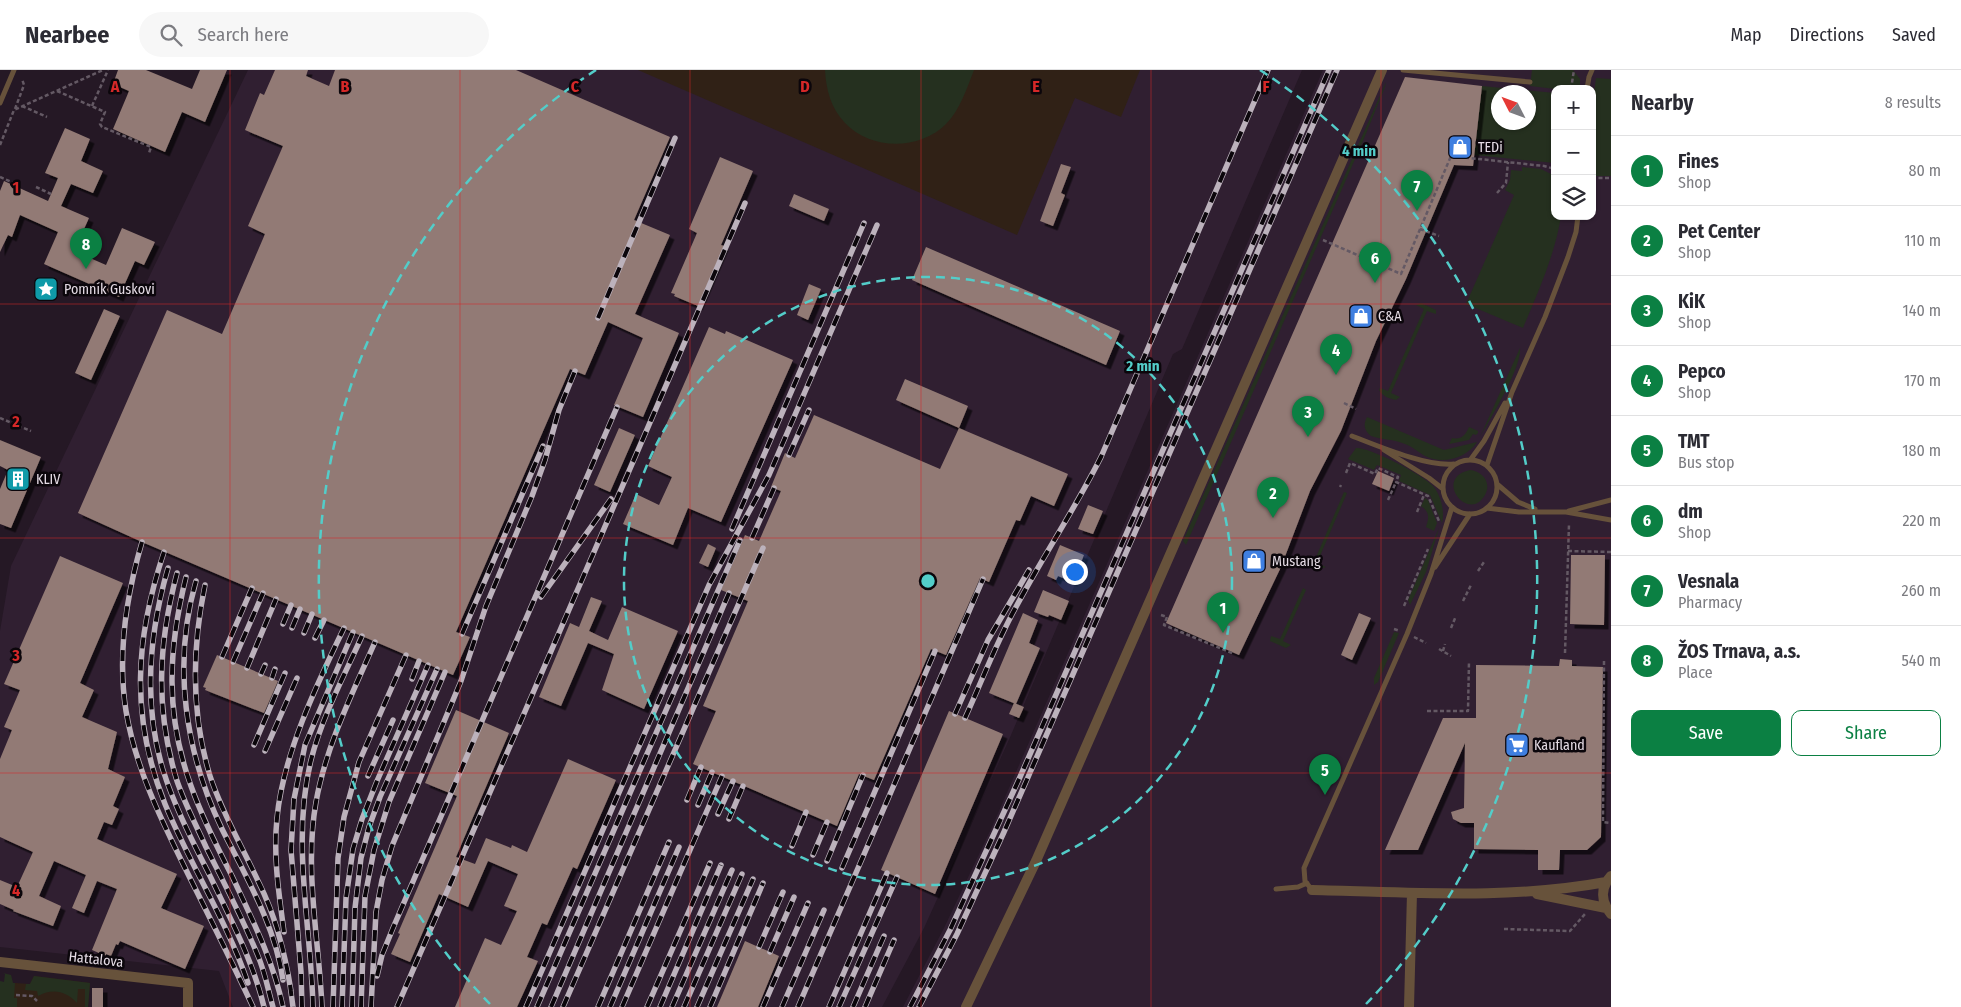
<!DOCTYPE html>
<html lang="en">
<head>
<meta charset="utf-8">
<style>
	:root { --surface:#fff; --page:#f7f7f7; --text:#2b2b33; --muted:#7c7c81; --line:#e1e1e2; --accent:#0b8043 }
	body { margin:0; font-family:"Fira Sans Condensed",sans-serif; background:var(--page); color:var(--text) }
	.controls { position:absolute; right:15px; top:15px; display:grid; overflow:hidden; border-radius:10px; box-shadow:0 1px 4px #0004 }
	.controls button { width:45px; height:45px; display:grid; place-items:center; padding:0; border:0; border-bottom:1px solid var(--line); background:var(--surface); color:var(--text); font:25px sans-serif }
	.compass { position:absolute; left:1491px; top:15px; width:45px; height:45px; border-radius:50%; background:var(--surface); box-shadow:0 1px 4px #0004; rotate:312deg }
	.you { position:absolute; left:1074px; top:501px; width:18px; height:18px; margin:-12px; border:4px solid #fff; border-radius:50%; background:#1a73e8; box-shadow:0 0 0 8px #1a73e833 }
	.badge { display:grid; place-items:center; width:32px; height:32px; border-radius:50%; background:var(--accent); color:#fff; font-size:16px; font-weight:700 }
	.pin { position:absolute; translate:-50% -41px; filter:drop-shadow(0 1px 2px #0008) }
	.pin::after { content:''; position:absolute; top:26px; width:18px; height:15px; background:inherit; clip-path:polygon(0 0,100% 0,50% 100%) }
	.list { margin:0; padding:0; list-style:none }
	h2 { display:flex; justify-content:space-between; align-items:center; height:65px; margin:0; padding:0 20px; font-size:21px }
	h2 small { font-size:16px; font-weight:400; color:var(--muted) }
	.list li { display:grid; grid-template-columns:32px 1fr auto; gap:15px; align-items:center; box-sizing:border-box; height:70px; padding:0 20px; border-top:1px solid var(--line) }
	.list b { display:block; font-size:19px; white-space:nowrap }
	.list p { margin:0; font-size:16px; white-space:nowrap; color:var(--muted) }
	.list em { font-size:16px; font-style:normal; color:var(--muted) }
	.actions { display:flex; gap:10px; padding:15px 20px }
	.actions a { flex:1; padding:11px 0; border:1px solid var(--accent); border-radius:10px; text-align:center; font-size:18px; color:var(--accent) }
	.actions .main { background:var(--accent); color:#fff }
	.icon { flex:none; width:28px; height:28px; fill:none; stroke:currentColor; stroke-width:2; stroke-linecap:round; stroke-linejoin:round }
	.map { position:relative; flex:none; width:1611px; height:937px; overflow:hidden }
	header { display:flex; align-items:center; gap:30px; box-sizing:border-box; height:70px; padding:0 25px; background:var(--surface); border-bottom:1px solid var(--line) }
	header strong { font-size:24px }
	nav { display:flex; gap:28px; margin-inline-start:auto; font-size:18px }
	.search { width:350px; height:45px; background:var(--page); display:flex; align-items:center; gap:12px; box-sizing:border-box; padding:0 18px; border-radius:28px; color:var(--muted); font-size:19px }
	main { display:flex }
	aside { flex:1; background:var(--surface) }
	.map>svg:first-child { display:block }
</style>
</head>
<body>
<header>
<strong>Nearbee</strong>
<div class="search"><svg class="icon" aria-label="search" viewBox="0 0 24 24"><circle cx="10" cy="10" r="6"/><path d="M15 15l6 6"/></svg>Search here</div>
<nav><a>Map</a><a>Directions</a><a>Saved</a></nav>
</header>
<main>
<div class="map">
<svg width="1611" height="937" viewBox="0 0 1611 937">
	<defs>
		<filter id="shadow"><feDropShadow dx="4.5" dy="4.5" stdDeviation="0" flood-color="#0009"/></filter>
	</defs>
	<rect width="100%" height="100%" fill="#251825"/>
	<path fill="#301f31" fill-rule="evenodd" d="M248,0H1302L1182,279L1173,284L1011,665L924,858L882,937H233L219,901L0,877V561L11,496Z
		M1323,0H1611V937H903L944,858L992,757ZM1555,19H1592V146H1555ZM1498,22H1528V52H1498Z"/>
	<path fill="#302116" d="M638,0H1140L1121,47L1075,28L1017,165Z
		M34,906L90,913L88,937H0V912L30,914Z"/>
	<path fill="#25301f" fill-rule="evenodd" d="M825,0H974C967,18 960,40 946,54C919,81 870,80 845,53C831,38 826,20 825,0Z
		M1532,0H1573L1580,9V19H1555L1530,16Z
		M1596,8L1611,9V106H1592L1596,69L1594,24Z
		M1386,12L1385,17L1363,71L1186,475L1183,471Z
		M1482,16L1555,23V93L1474,85ZM1498,22H1528V52H1498Z
		M1522,97L1541,99L1555,106V146H1561C1555,185 1538,222 1523,258L1466,234L1514,125L1505,120L1510,110L1511,100L1522,101Z
		M1421,233L1436,240V244L1427,241L1391,323L1400,327L1396,330C1390,329 1382,326 1379,320L1380,318L1388,321L1424,239L1416,235Z
		M1520,278C1522,297 1491,348 1480,367Z
		M1367,347L1444,380L1477,372C1467,388 1443,395 1425,386C1418,382 1413,377 1405,374C1394,369 1382,370 1371,366C1364,360 1363,355 1367,347Z
		M1469,357L1478,361V363L1476,365L1473,364L1469,370L1449,374L1452,368C1461,370 1465,366 1469,357Z
		M1356,378C1370,377 1423,405 1433,416C1441,425 1445,442 1442,453L1430,425L1399,411L1401,405L1377,395L1374,400L1348,389Z
		M1470,400C1482,401 1492,412 1485,425C1469,454 1432,408 1470,400Z
		M1344,422L1347,423L1317,493L1326,497L1320,499L1307,494L1305,488L1314,492Z
		M1425,428L1428,430L1437,453L1434,461L1426,457C1429,448 1430,442 1421,436Z
		M1439,458L1426,502L1410,535L1408,530Z
		M1303,518L1306,520L1283,571L1291,575L1286,578L1270,571L1271,566L1280,569Z
		M1394,562L1399,563L1378,612L1374,615V608Z
		M3,903L11,905L13,913H15L14,928H17V937H0V911L4,912L5,904Z
		M34,906L90,913L88,937H85V919H78L77,933C66,921 53,918 38,926L37,921L25,920L26,914H30Z"/>
	<path fill="#927a74" filter="url(#shadow)" d="M118,0H146L192,19L200,0H227L205,52L182,42L165,82L113,59L129,21L113,14Z
		M275,0H308L306,6L329,16L335,0H516L670,67L634,150L670,165L635,244L679,263L643,347L614,335L643,268L608,252L585,305L570,299L456,562L470,567L453,605L142,472L78,443L167,240L222,264L265,164L248,156L283,76L245,60L260,23L264,25Z
		M1405,7L1482,16L1473,96L1454,95L1406,209L1376,271L1341,361L1310,421L1281,497L1239,585L1166,553Z
		M65,58L90,69L81,91L103,101L93,123L71,114L61,136L89,148L74,181L106,195L122,158L155,172L144,195L135,191L119,227L44,194L58,162L20,145L12,167L8,165L0,182V121L4,111L48,131L58,108L45,103Z
		M720,87L753,101L721,175L724,176L698,236L674,226L675,224L671,223L697,163L689,159Z
		M1061,94L1071,97L1061,123L1065,125L1053,156L1040,151Z
		M794,124L829,139L824,151L789,136Z
		M926,177L1120,261L1106,295L912,210Z
		M809,214L821,219L808,250L797,245Z
		M104,239L120,246L91,310L75,303Z
		M709,257L725,264L726,261L793,290L721,452L688,438L673,475L623,454L636,424L659,435L672,407L648,396Z
		M905,309L968,336L959,358L896,330Z
		M814,345L940,399L959,358L1068,404L1054,436L1031,426L1020,451L1016,450L989,512L980,508L946,585L931,579L874,710L859,704L837,756L693,694L716,641L703,636L748,531L721,520L745,465L759,471L781,421L771,417L785,383L795,388Z
		M619,358L635,365L610,422L594,415Z
		M0,370L41,387L11,458L0,454V419L8,400L0,396Z
		M1378,401L1394,408L1389,421L1372,414Z
		M1088,435L1103,441L1093,464L1078,459Z
		M708,474L716,478L708,497L699,493Z
		M1060,475L1084,485L1073,512L1058,506L1056,510L1047,506Z
		M1571,485H1605L1604,555L1570,554Z
		M60,486L123,513L80,613L94,620L82,647L117,662L108,699L125,707L113,736L119,739L112,755L104,752L97,769L177,804L161,838L204,856L185,899L120,871L118,875L116,874L111,886L106,884V886L92,880L117,819L97,811L84,843L72,838L86,805L54,791L39,826L61,836L53,856L13,841L14,840L0,834V810L17,817L33,782L0,767V689L12,660L4,657L20,620L4,614Z
		M1043,520L1069,531L1061,550L1049,545L1048,547L1034,542Z
		M591,527L602,531L589,561L608,570L622,537L678,561L644,639L602,620L614,584L588,573L561,636L539,627L570,553L579,557Z
		M1023,543L1038,550L1029,573L1040,578L1016,634L989,623Z
		M1359,543L1371,548L1352,590L1341,585Z
		M217,585L278,611L264,643L205,620L206,618L203,617Z
		M1560,589L1572,590V596L1603,597L1601,767L1587,780H1560L1559,800H1538V780L1474,779V753H1461L1453,749L1451,742L1464,738L1465,673L1418,780H1385L1443,648H1476V595L1559,596Z
		M1014,633L1024,637L1019,648L1009,644Z
		M456,640L509,663L456,787L475,794L486,768L511,778L512,775L527,782L568,689L616,710L577,799L573,797L547,855L542,853L527,887L538,891L517,937H455L485,868L501,875L517,841L504,836L518,804L488,791L468,837L439,824L410,892L391,884L400,864L398,863L457,726L425,713Z
		M949,641L1003,664L935,824L881,800Z
		M745,871L779,886L758,937H717Z
		M92,918H103V937H92Z"/>
	<g fill="none" stroke-linecap="round" stroke-linejoin="round">
		<path stroke="#645964" stroke-width="2.5" stroke-dasharray="4 2.5" stroke-linecap="butt" d="M1571,19L1574,0
			M57,21L105,42L100,54L102,57L151,77L149,83
			M22,36L47,47
			M92,36L108,0
			M15,39L24,15L22,9
			M0,75L14,40L103,0
			M0,107L16,114
			M1592,108H1611
			M36,117L51,124
			M1497,123L1506,113L1508,92
			M1420,159L1439,166
			M1323,170L1401,204L1451,86L1544,96L1555,99
			M1344,333L1356,339
			M0,348L31,361
			M1346,403L1350,393L1375,404L1378,398L1398,407L1396,412L1428,426L1439,451
			M1340,417L1341,415
			M1388,430L1396,412
			M1417,442L1424,425
			M1568,481L1611,482
			M1478,501L1484,492
			M1463,531L1471,515
			M1404,536L1428,479
			M1161,545L1167,547L1164,555L1234,584
			M1451,558L1456,546
			M1394,559L1400,561
			M1414,567L1426,573
			M1439,579L1451,586
			M1443,581L1445,574
			M1565,583L1569,454
			M1604,591L1603,752L1611,753
			M1427,641H1468L1469,591
			M1504,859L1570,861L1585,844
			M16,925L32,926L37,931"/>
		<path stroke="#67523b" stroke-width="5" d="M1403,0L1530,12
			M1587,19L1589,7L1592,0
			M0,33L14,0
			M1352,366C1378,376 1427,397 1454,394
			M1384,380L1429,408L1443,419
			M1471,389L1484,371L1505,333
			M1443 417a27 27 0 1 1 54 0a27 27 0 1 1-54 0Z
			M1487,395L1512,322L1545,247L1568,187L1576,162L1578,146
			M1497,414L1518,432L1535,439
			M1487,438L1519,442H1566L1611,450
			M1569,441L1611,430
			M1435,497L1470,444
			M1276,819L1298,817L1307,813
			M1312,820L1305,811L1304,798L1407,564L1431,504L1452,437"/>
		<path stroke="#67523b" stroke-width="10" d="M1611,806C1600,818 1601,832 1611,844
			M1312,820C1410,822 1509,830 1606,812
			M1537,824L1606,838
			M0,892L188,913V937
			M966,937L1036,791L1382,0
			M1409,937L1412,823"/>
		<g stroke="#bcb2bc" stroke-width="5.5">
			<path id="rail" d="M598,248L675,68
				M789,385L809,340
				M732,459L864,153
				M752,468L774,418
				M142,472C126,527 117,584 126,641C136,700 162,751 188,804C210,848 232,892 253,937
				M164,482C135,569 130,647 165,734C190,795 227,851 248,913
				M168,498C149,564 143,634 163,700C175,738 193,772 211,808C231,850 253,891 264,937
				M177,503C158,575 155,639 177,711C185,734 196,755 206,777C224,813 243,849 258,886C265,902 268,920 273,937
				M186,507C168,580 165,644 191,716C202,747 217,777 232,806C252,849 273,890 283,937
				M196,511C172,594 185,682 222,759C246,807 275,855 283,910
				M205,515C192,578 191,644 210,706C222,743 243,778 259,813C276,847 285,883 291,921
				M541,527L611,429
				M283,554L291,535
				M292,558L300,539
				M304,563L312,544
				M462,564L543,376
				M315,568L324,550
				M222,587L252,518
				M233,592L263,523
				M247,598L276,529
				M261,604L265,595
				M272,608L275,599
				M412,609L419,591
				M955,644L988,570L1029,500
				M965,648C982,611 996,573 1016,537C1043,486 1075,439 1101,387L1268,0
				M254,675L285,603
				M265,681L297,608
				M368,706L393,650
				M687,730L701,697
				M698,735L712,702
				M718,744L733,711
				M729,749L743,716
				M792,776L806,742
				M813,785L827,752
				M827,791L863,705
				M842,798L935,581
				M284,862C279,824 273,787 277,748C283,685 316,616 344,558
				M759,877L783,822
				M770,882L794,827
				M377,906L382,885L393,858L617,337
				M290,915L293,937
				M302,937L301,902L291,780L294,729L305,675L353,562
				M313,937C311,854 291,772 311,690C322,647 344,606 362,566
				M322,937C319,869 304,800 316,732C326,676 352,624 375,572
				M333,937L338,788L344,747L359,692L406,585
				M342,937L346,828L353,779L362,749L377,711L428,595
				M352,937L355,838L361,788L369,757L380,727L437,599
				M361,937L365,826L374,780L389,732L445,602
				M371,937L376,842L382,810L392,776L461,611L486,536L532,426L545,390L559,340L575,301
				M397,937L745,133
				M526,937L709,515L769,405L877,155
				M537,937L740,470
				M551,937L729,523
				M563,937L763,478
				M598,937L669,772
				M610,937L679,777
				M622,937L722,706
				M647,937L710,793
				M660,937L721,795
				M672,937L732,800
				M684,937L742,804
				M697,937L753,809
				M710,937L763,813
				M763,937L808,833
				M782,937L824,840
				M798,937L983,509
				M829,937L887,803
				M839,937L897,807
				M853,937L884,866
				M865,937L894,870
				M910,937L950,860L1020,707L1329,0
				M919,937L957,864L1004,762L1337,0"/>
		</g>
		<use href="#rail" stroke="#0b060b" stroke-width="4" stroke-dasharray="11" stroke-linecap="butt"/>
	</g>
	<path fill="none" stroke="#d62828" stroke-width="1" stroke-opacity="0.55" d="M230,0V937M460,0V937M690,0V937M921,0V937M1151,0V937M1381,0V937M0,234H1611M0,468H1611M0,703H1611"/>
	<g fill="none" stroke="#53cdc9" stroke-width="2.5" stroke-dasharray="9 6">
		<circle cx="928" cy="511" r="304"/>
		<path d="M490 934A609 609 0 0 1 596 0M1260 0A609 609 0 0 1 1366 934"/>
	</g>
	<defs>
		<g id="shop-square" transform="scale(1.25)"><rect x="-9" y="-9" width="18" height="18" rx="4" fill="#3f7fe0" stroke="#0b060b"/><path d="M-5-2.5h2.3a2.7 3.5 0 0 1 5.4 0H5L5.5 6h-11ZM-1.5-2.5h3a1.5 2.3 0 0 0-3 0Z" fill="#fff"/></g>
		<g id="sight-square" transform="scale(1.25)"><rect x="-9" y="-9" width="18" height="18" rx="4" fill="#0f9aa8" stroke="#0b060b"/><path d="M0-6L1.8-2.2L6-1.7L2.9 1.2L3.7 5.4L0 3.3L-3.7 5.4L-2.9 1.2L-6-1.7L-1.8-2.2Z" fill="#fff"/></g>
		<g id="building-square" transform="scale(1.25)"><rect x="-9" y="-9" width="18" height="18" rx="4" fill="#0f9aa8" stroke="#0b060b"/><path d="M-4-6H4V6H1V3H-1V6H-4ZM-2.5-4.3h1.7v1.8h-1.7ZM.8-4.3h1.7v1.8H.8ZM-2.5-1h1.7V.8h-1.7ZM.8-1h1.7V.8H.8Z" fill="#fff"/></g>
		<g id="supermarket-square" transform="scale(1.25)"><rect x="-9" y="-9" width="18" height="18" rx="4" fill="#3f7fe0" stroke="#0b060b"/><path d="M-6-5.5h2.5l.6 2H6L4.5 2H-2.5L-4.4-4H-6ZM-1.5 3.2a1.3 1.3 0 1 0 .1 0ZM3 3.2a1.3 1.3 0 1 0 .1 0Z" fill="#fff"/></g>
	</defs>
	<g fill-rule="evenodd">
		<use href="#shop-square" x="1460" y="77"/>
		<use href="#sight-square" x="46" y="219"/>
		<use href="#shop-square" x="1361" y="246"/>
		<use href="#building-square" x="18" y="409"/>
		<use href="#shop-square" x="1254" y="491"/>
		<use href="#supermarket-square" x="1517" y="675"/>
	</g>
	<g text-anchor="middle" stroke-width="5" stroke-linejoin="round" paint-order="stroke">
		<g font-size="14" fill="#e4dbe4" stroke="#0b060b" text-anchor="start">
			<text x="1478" y="82">TEDi</text>
			<text x="64" y="224">Pomník Guskovi</text>
			<text x="1378" y="251">C&amp;A</text>
			<text x="36" y="414">KLIV</text>
			<text x="1272" y="496">Mustang</text>
			<text x="1534" y="680">Kaufland</text>
		</g>
		<g font-size="14" fill="#e4dbe4" stroke="#0b060b">
			<text transform="translate(96 889) rotate(6)" y="5">Hattalova</text>
		</g>
	</g>
	<g font-size="16" text-anchor="middle" font-weight="bold" fill="#d62828" stroke="#0b060b" stroke-width="5" stroke-linejoin="round" paint-order="stroke">
		<text x="115" y="22">A</text>
		<text x="345" y="22">B</text>
		<text x="575" y="22">C</text>
		<text x="805" y="22">D</text>
		<text x="1036" y="22">E</text>
		<text x="1266" y="22">F</text>
		<text x="16" y="123">1</text>
		<text x="16" y="357">2</text>
		<text x="16" y="591">3</text>
		<text x="16" y="826">4</text>
	</g>
	<circle cx="928" cy="511" r="8" fill="#53cdc9" stroke="#0b060b" stroke-width="2.5"/>
	<g font-size="15" text-anchor="middle" font-weight="bold" fill="#53cdc9" stroke="#0b060b" stroke-width="5" stroke-linejoin="round" paint-order="stroke">
		<text x="1359" y="86">4 min</text>
		<text x="1143" y="301">2 min</text>
	</g>
</svg>
<div class="controls">
<button>+</button>
<button>−</button>
<button><svg class="icon" aria-label="layers" viewBox="0 0 24 24"><path d="M12 4l9 5-9 5-9-5zM3 14l9 5 9-5"/></svg></button>
</div>
<svg class="compass" viewBox="-18 -18 36 36"><path d="M0-13l5 13h-10z" fill="#e53935"/><path d="M0 13l5-13h-10z" fill="#7c7c81"/></svg>
<div class="you"></div>
<div class="pin badge" style="left:1223px;top:563px">1</div>
<div class="pin badge" style="left:1273px;top:448px">2</div>
<div class="pin badge" style="left:1308px;top:367px">3</div>
<div class="pin badge" style="left:1336px;top:305px">4</div>
<div class="pin badge" style="left:1325px;top:725px">5</div>
<div class="pin badge" style="left:1375px;top:213px">6</div>
<div class="pin badge" style="left:1417px;top:141px">7</div>
<div class="pin badge" style="left:86px;top:199px">8</div>
</div>
<aside>
<h2>Nearby<small>8 results</small></h2>
<ul class="list">
<li><span class="badge">1</span><div><b>Fines</b><p>Shop</p></div><em>80 m</em></li>
<li><span class="badge">2</span><div><b>Pet Center</b><p>Shop</p></div><em>110 m</em></li>
<li><span class="badge">3</span><div><b>KiK</b><p>Shop</p></div><em>140 m</em></li>
<li><span class="badge">4</span><div><b>Pepco</b><p>Shop</p></div><em>170 m</em></li>
<li><span class="badge">5</span><div><b>TMT</b><p>Bus stop</p></div><em>180 m</em></li>
<li><span class="badge">6</span><div><b>dm</b><p>Shop</p></div><em>220 m</em></li>
<li><span class="badge">7</span><div><b>Vesnala</b><p>Pharmacy</p></div><em>260 m</em></li>
<li><span class="badge">8</span><div><b>ŽOS Trnava, a.s.</b><p>Place</p></div><em>540 m</em></li>
</ul>
<div class="actions"><a class="main">Save</a><a>Share</a></div>
</aside>
</main>
</body>
</html>
